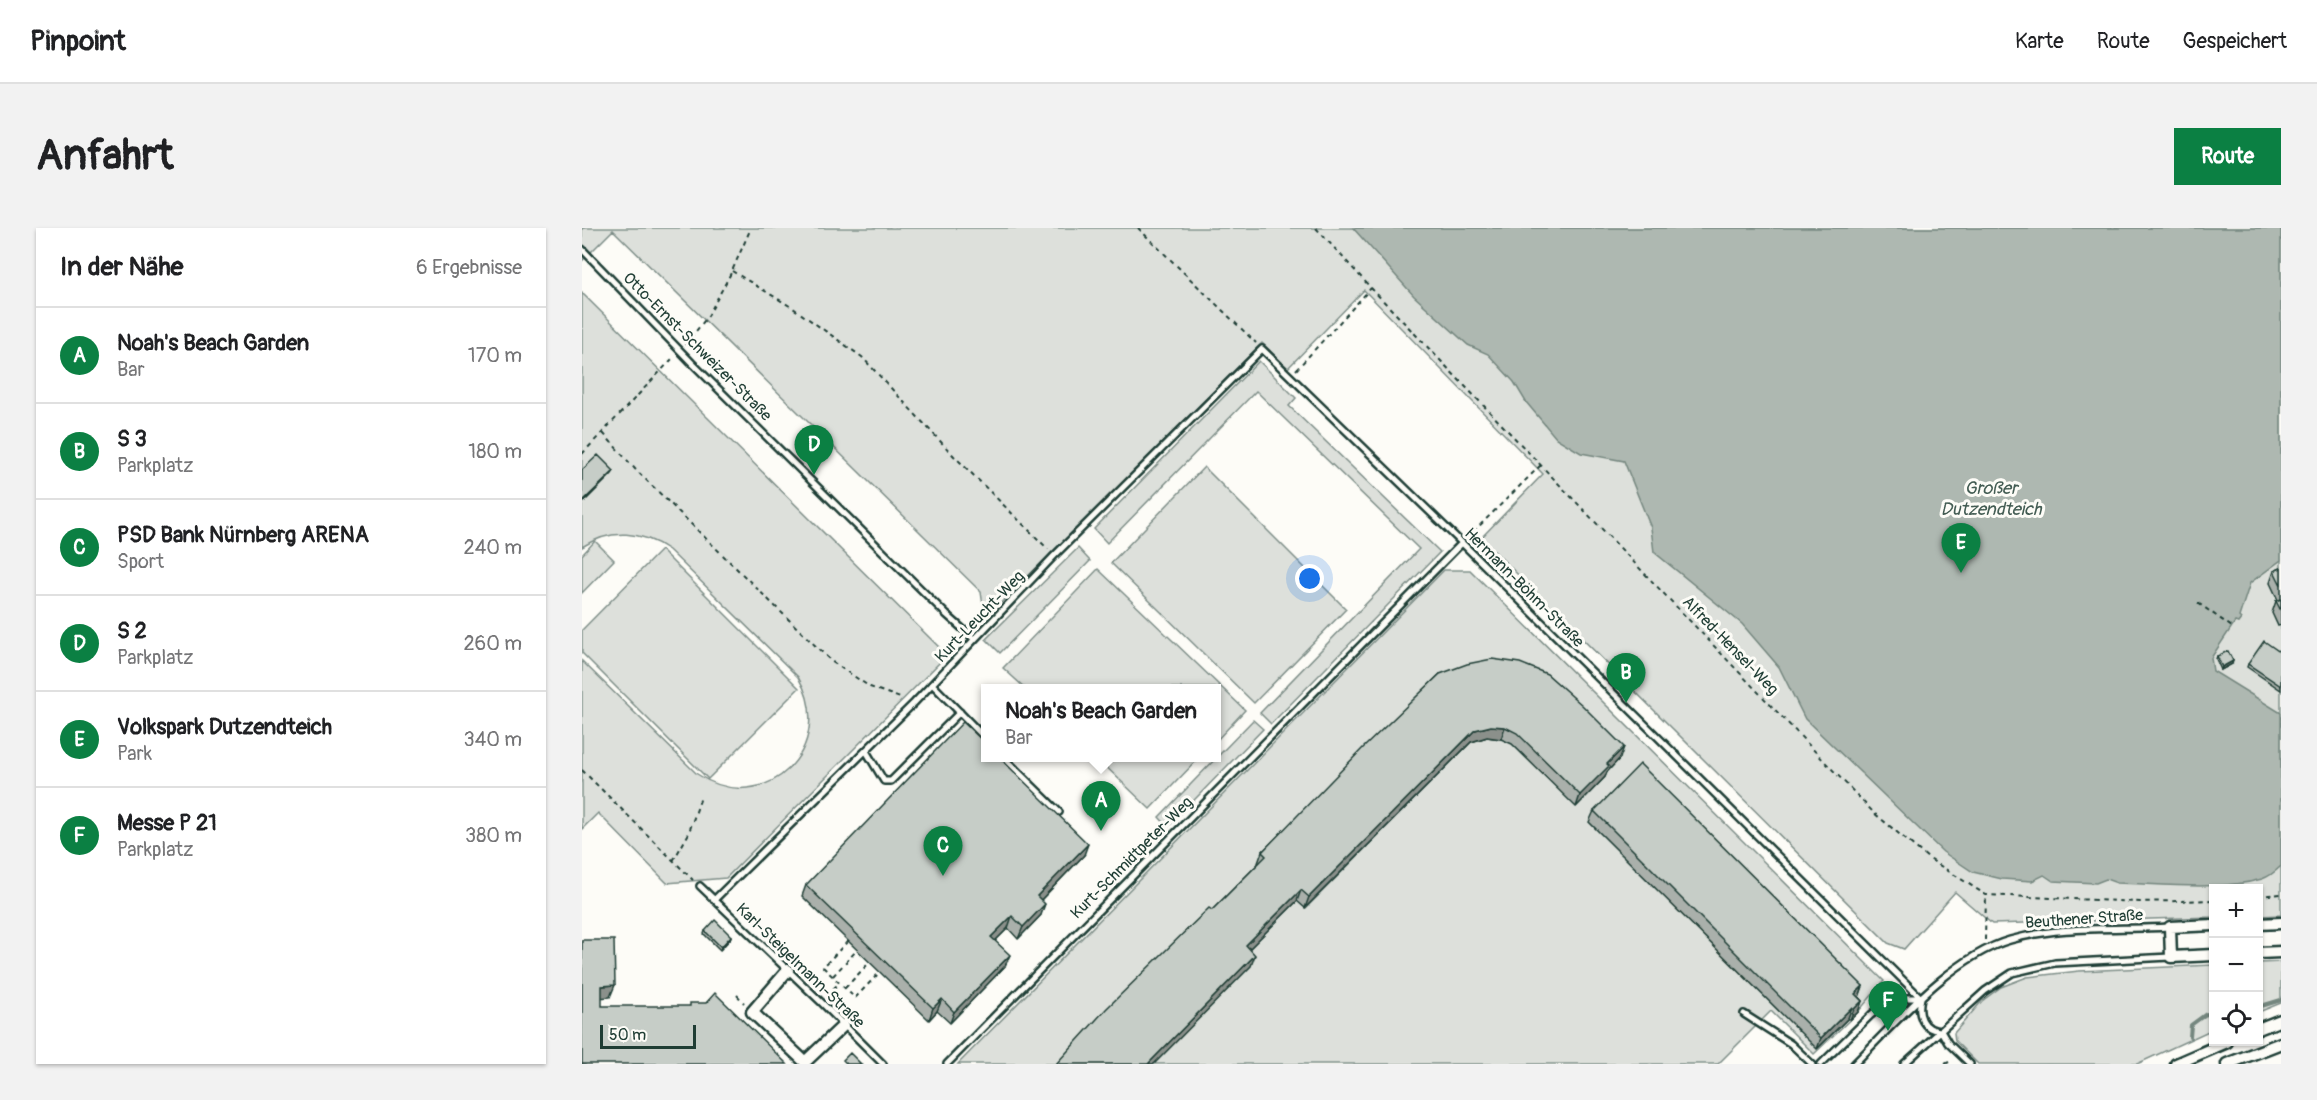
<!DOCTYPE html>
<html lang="de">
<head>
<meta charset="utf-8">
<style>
	:root { --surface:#fff; --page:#f2f2f2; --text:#202124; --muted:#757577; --line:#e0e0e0; --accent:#0b8043 }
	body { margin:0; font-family:Pangolin,sans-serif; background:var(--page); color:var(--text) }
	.controls { position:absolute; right:18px; bottom:18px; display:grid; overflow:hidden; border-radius:0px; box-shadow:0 2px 4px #0004 }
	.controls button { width:54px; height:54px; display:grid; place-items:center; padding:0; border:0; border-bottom:2px solid var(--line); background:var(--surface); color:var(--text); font:30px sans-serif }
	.scale { position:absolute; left:18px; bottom:15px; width:96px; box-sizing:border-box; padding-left:6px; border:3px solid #1f3d34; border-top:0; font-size:16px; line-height:21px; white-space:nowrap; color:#1f3d34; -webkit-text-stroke:4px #fdfcf7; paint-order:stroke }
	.you { position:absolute; left:728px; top:351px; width:21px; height:21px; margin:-15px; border:4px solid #fff; border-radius:50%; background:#1a73e8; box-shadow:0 0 0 9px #1a73e833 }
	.badge { display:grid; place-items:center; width:39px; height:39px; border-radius:50%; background:var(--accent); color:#fff; font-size:20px; font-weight:700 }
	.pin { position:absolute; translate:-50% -50px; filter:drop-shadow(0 2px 3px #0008) }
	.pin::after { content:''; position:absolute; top:32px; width:21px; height:18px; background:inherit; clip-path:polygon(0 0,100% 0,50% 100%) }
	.popup { position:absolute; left:399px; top:456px; width:240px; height:78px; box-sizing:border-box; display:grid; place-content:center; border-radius:0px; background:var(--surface); filter:drop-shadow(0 2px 4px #0005); font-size:20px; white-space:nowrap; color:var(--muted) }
	.popup b { font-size:22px; color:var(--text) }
	.popup::after { content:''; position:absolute; left:50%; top:100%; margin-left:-12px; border:12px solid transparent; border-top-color:var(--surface) }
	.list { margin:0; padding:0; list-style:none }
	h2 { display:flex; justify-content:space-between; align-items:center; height:78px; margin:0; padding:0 24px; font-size:26px }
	h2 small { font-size:20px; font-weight:400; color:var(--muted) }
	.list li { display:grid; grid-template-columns:39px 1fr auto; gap:18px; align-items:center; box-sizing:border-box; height:96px; padding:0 24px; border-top:2px solid var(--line) }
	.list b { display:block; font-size:22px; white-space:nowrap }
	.list p { margin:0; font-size:20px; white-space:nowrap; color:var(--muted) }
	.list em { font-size:20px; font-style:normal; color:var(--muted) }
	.icon { flex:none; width:33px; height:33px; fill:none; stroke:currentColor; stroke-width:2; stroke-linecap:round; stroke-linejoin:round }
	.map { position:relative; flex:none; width:1699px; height:836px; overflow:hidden; border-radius:0px }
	header { display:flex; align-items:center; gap:36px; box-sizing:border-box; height:84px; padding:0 30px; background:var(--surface); border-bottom:2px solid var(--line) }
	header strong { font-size:28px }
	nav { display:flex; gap:33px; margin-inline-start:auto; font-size:21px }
	.intro { display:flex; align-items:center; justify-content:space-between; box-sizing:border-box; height:144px; padding:0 36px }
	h1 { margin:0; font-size:42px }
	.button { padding:15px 27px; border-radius:0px; background:var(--accent); color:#fff; font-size:21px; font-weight:700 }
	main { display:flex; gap:36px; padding:0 36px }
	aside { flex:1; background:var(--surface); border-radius:0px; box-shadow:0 2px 4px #0004 }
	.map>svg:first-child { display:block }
</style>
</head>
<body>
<header>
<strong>Pinpoint</strong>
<nav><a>Karte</a><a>Route</a><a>Gespeichert</a></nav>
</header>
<div class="intro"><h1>Anfahrt</h1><a class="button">Route</a></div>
<main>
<aside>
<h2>In der Nähe<small>6 Ergebnisse</small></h2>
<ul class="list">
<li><span class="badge">A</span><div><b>Noah's Beach Garden</b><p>Bar</p></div><em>170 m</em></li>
<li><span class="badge">B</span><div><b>S 3</b><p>Parkplatz</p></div><em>180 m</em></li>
<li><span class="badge">C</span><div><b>PSD Bank Nürnberg ARENA</b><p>Sport</p></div><em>240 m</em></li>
<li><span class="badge">D</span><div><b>S 2</b><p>Parkplatz</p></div><em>260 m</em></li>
<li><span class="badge">E</span><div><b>Volkspark Dutzendteich</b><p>Park</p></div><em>340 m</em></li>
<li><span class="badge">F</span><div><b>Messe P 21</b><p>Parkplatz</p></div><em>380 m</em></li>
</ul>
</aside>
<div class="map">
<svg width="1699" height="836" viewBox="0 0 1699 836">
	<rect width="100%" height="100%" fill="#fdfcf7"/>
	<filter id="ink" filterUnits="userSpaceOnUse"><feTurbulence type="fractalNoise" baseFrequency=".0167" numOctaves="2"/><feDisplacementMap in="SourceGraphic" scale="12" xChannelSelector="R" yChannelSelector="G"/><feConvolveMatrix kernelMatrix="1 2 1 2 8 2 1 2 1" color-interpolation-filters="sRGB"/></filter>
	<g filter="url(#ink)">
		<path fill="#dde0db" stroke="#7e8e88" stroke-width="1.5" fill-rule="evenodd" d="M0,0H1699V687L1677,688L1676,660H1632L1631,689L1410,696L1373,664L1322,721L1306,715L899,310L961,246L782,62L706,140L680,115L403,391L399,364L31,2L0,33Z
			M0,65L365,427L144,650L85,655L16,585L0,601V433L115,546C183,592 257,519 216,449L87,322C60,303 29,300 0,319Z
			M677,133L714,170L707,178L858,324L689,496L678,485L837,321L674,163L525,315L512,301Z
			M622,239L764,381L672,475L529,335Z
			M13,313L32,332L0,365V327Z
			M496,320L508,333L418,425L404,411Z
			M79,322L217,460L126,551L0,425V402Z
			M516,341L663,482L635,512L634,460H443L421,440Z
			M862,342H888L1302,753L1276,784L1232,826L1189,783L1136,836H376ZM942,475L919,511L905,509L889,514L724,680L693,653Z
			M671,492L681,501L586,599L577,589Z
			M515,530H617L568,581Z
			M1699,734V775L1677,784V735Z
			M1631,737V801L1555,836H1396L1373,813L1372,805L1400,773L1419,759L1445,749L1497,743Z"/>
		<path fill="#aeb8b1" stroke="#75877f" stroke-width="1.5" d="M771,0H1699V332L1668,355L1657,389L1659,391L1656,395L1653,394L1629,430L1631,443L1699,485V638C1694,643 1686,649 1680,651C1638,663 1578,656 1535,655L1524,651L1514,655L1471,653L1462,647L1450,653L1420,651L1391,644L1361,624L1223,491L1197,439L1160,396L1072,324L1069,300L1042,233L999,225L974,210L944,174L932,154L906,126L886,117L832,68Z"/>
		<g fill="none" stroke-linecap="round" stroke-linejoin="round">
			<path stroke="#75877f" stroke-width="4" d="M1676,779L1699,772
				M1608,809L1609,797L1624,786L1632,788"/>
			<g stroke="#1f3d34" stroke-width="10">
				<path id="lane" d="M0,21L110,135L365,387L392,411
					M350,456L404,511
					M284,523L302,553H309L378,484
					M422,530L477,584
					M118,658L239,774L301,836
					M132,672L332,475L472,328L680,121L880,315L1339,770
					M1339,770C1335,786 1340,802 1359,803
					M1162,786L1209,816L1230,836
					M1359,803L1366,815L1388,836
					M365,836L880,315
					M1239,836L1289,787L1310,770H1339
					M1272,836C1313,795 1371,728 1428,712C1479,697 1535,702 1587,699
					M1322,836L1403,763L1430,745L1473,735L1588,729"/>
			</g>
			<g stroke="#1f3d34" stroke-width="15">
				<path id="street" d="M1676,696L1699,695
					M1632,697L1588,699L1589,729L1632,727
					M1676,725L1699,724
					M206,742L170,784L223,834L262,797
					M1676,801L1699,792
					M1594,836L1645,814
					M1645,836L1699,815"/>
			</g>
			<path stroke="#1f3d34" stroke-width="2" stroke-dasharray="4.5 4.5" stroke-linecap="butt" d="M556,0L674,115
				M734,0L789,60L1292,585L1346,630L1404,667L1558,674L1632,672
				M150,43L211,80L280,129L372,228L466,321
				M103,117L126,88L150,43L169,0
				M714,142L789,60
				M21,205L53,241L249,433L288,459L321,471
				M0,226L91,130
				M885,310L960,236
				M1616,375L1650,399
				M0,542L111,652
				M91,633L106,607L119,569
				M1676,668L1699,666
				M1403,712L1404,667
				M266,713L241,739L273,770L298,744
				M251,748L275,722
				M263,760L288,734
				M155,767L162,775
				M245,767L257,755
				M1363,836L1371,832"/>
			<use href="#lane" stroke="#fdfcf7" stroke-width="5"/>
			<use href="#street" stroke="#fdfcf7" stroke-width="10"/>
		</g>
		<path fill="#aab0ab" stroke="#1f3d34" stroke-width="1.5" d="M1699,340V397L1696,398L1690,385L1694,373L1696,372L1688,355L1692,343Z
			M1699,425V462L1665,439L1666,436Z
			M1635,428L1650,436L1639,442L1634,431Z
			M858,446L1038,530L1025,544L1023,549L994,579L930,516L919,511L905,509L889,514L723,680L715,673L667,721L669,738L630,682L676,636V635L680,624Z
			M1012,583L1281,758L1277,769L1280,773L1276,784L1268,792L1266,790L1235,821L1007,594Z
			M502,627L459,672V687L436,711L426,700L413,713L423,738L368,795L355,783L347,792L220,668L224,657Z
			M123,703L149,708L148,711L138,722L122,706Z"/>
		<path fill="#8b908b" stroke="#1f3d34" stroke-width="1.5" d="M32,243L30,246L0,276V274Z
			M1651,433L1650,436L1639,442L1640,439Z
			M909,498L923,499L919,511L905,509L889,514L723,680L727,669L893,502Z
			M1042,519L1038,530L1025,544L1023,549L994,579L998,567L1025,536Z
			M506,616L502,627L451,680L455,668Z
			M719,662L715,673L660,728L664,717Z
			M463,676L459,687L436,711L441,699Z
			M430,688L426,700L405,721L409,709Z
			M149,708L148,711L138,722L139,719Z
			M428,727L423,738L368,795L372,784Z
			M673,727L669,738L572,836H566Z
			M33,757L28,769L16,770L20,758Z
			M1281,758L1277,769L1269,777L1273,766Z
			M360,771L355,783L347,792L351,780Z
			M1280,773L1276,784L1268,792L1272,781Z
			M1270,779L1266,790L1235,821L1239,810Z"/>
		<path fill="#c6cdc7" stroke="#1f3d34" stroke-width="1.5" d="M16,227L32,243L0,274V242Z
			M1699,340V357L1692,343Z
			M1699,371V383L1694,373Z
			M1682,413L1699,425V458L1666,436Z
			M1646,423L1651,433L1640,439L1635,428Z
			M910,431L938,435L965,446L1000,477L1042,519L1025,536L1027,538L998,567L935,505L923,499L909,498L893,502L727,669L719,662L664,717L673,727L566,836H474L524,781L627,680L630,682L684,628L680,624L781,520L858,446L885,436Z
			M381,494L404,516V530H418L506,616L455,668L463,676L441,699L430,688L409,709L428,727L372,784L360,771L351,780L224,657Z
			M1058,536L1281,758L1273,766L1280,773L1272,781L1270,779L1239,810L1012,583Z
			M133,692L149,708L139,719L123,703Z
			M0,712H32L33,757L20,758V778H108V775H124L133,765L205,836H0Z
			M268,825L279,836H265L261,832Z"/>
	</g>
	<g text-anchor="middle" stroke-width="6" stroke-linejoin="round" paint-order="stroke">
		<g font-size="16" fill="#1f3d34" stroke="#fdfcf7">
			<text transform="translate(116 118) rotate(45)" y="6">Otto-Ernst-Schweizer-Straße</text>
			<text transform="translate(943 359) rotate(45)" y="6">Hermann-Böhm-Straße</text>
			<text transform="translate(397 388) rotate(-46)" y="6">Kurt-Leucht-Weg</text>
			<text transform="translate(1149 417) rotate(46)" y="6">Alfred-Hensel-Weg</text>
			<text transform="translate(549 629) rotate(-45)" y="6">Kurt-Schmidtpeter-Weg</text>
			<text transform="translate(1502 690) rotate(-4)" y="6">Beuthener Straße</text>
			<text transform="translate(219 737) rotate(44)" y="6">Karl-Steigelmann-Straße</text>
		</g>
		<g font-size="18" font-style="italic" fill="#435c53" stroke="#fdfcf7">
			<text x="1409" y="266">Großer<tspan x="1409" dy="21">Dutzendteich</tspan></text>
		</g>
	</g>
</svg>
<div class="controls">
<button>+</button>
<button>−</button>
<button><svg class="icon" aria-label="locate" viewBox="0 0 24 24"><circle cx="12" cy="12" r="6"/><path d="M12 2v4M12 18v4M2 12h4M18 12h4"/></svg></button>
</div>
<div class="scale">50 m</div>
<div class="you"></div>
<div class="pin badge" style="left:519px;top:603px">A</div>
<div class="popup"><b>Noah's Beach Garden</b>Bar</div>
<div class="pin badge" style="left:1044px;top:475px">B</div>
<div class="pin badge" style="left:361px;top:648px">C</div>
<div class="pin badge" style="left:232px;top:247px">D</div>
<div class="pin badge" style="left:1379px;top:345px">E</div>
<div class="pin badge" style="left:1306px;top:803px">F</div>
</div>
</main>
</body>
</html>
